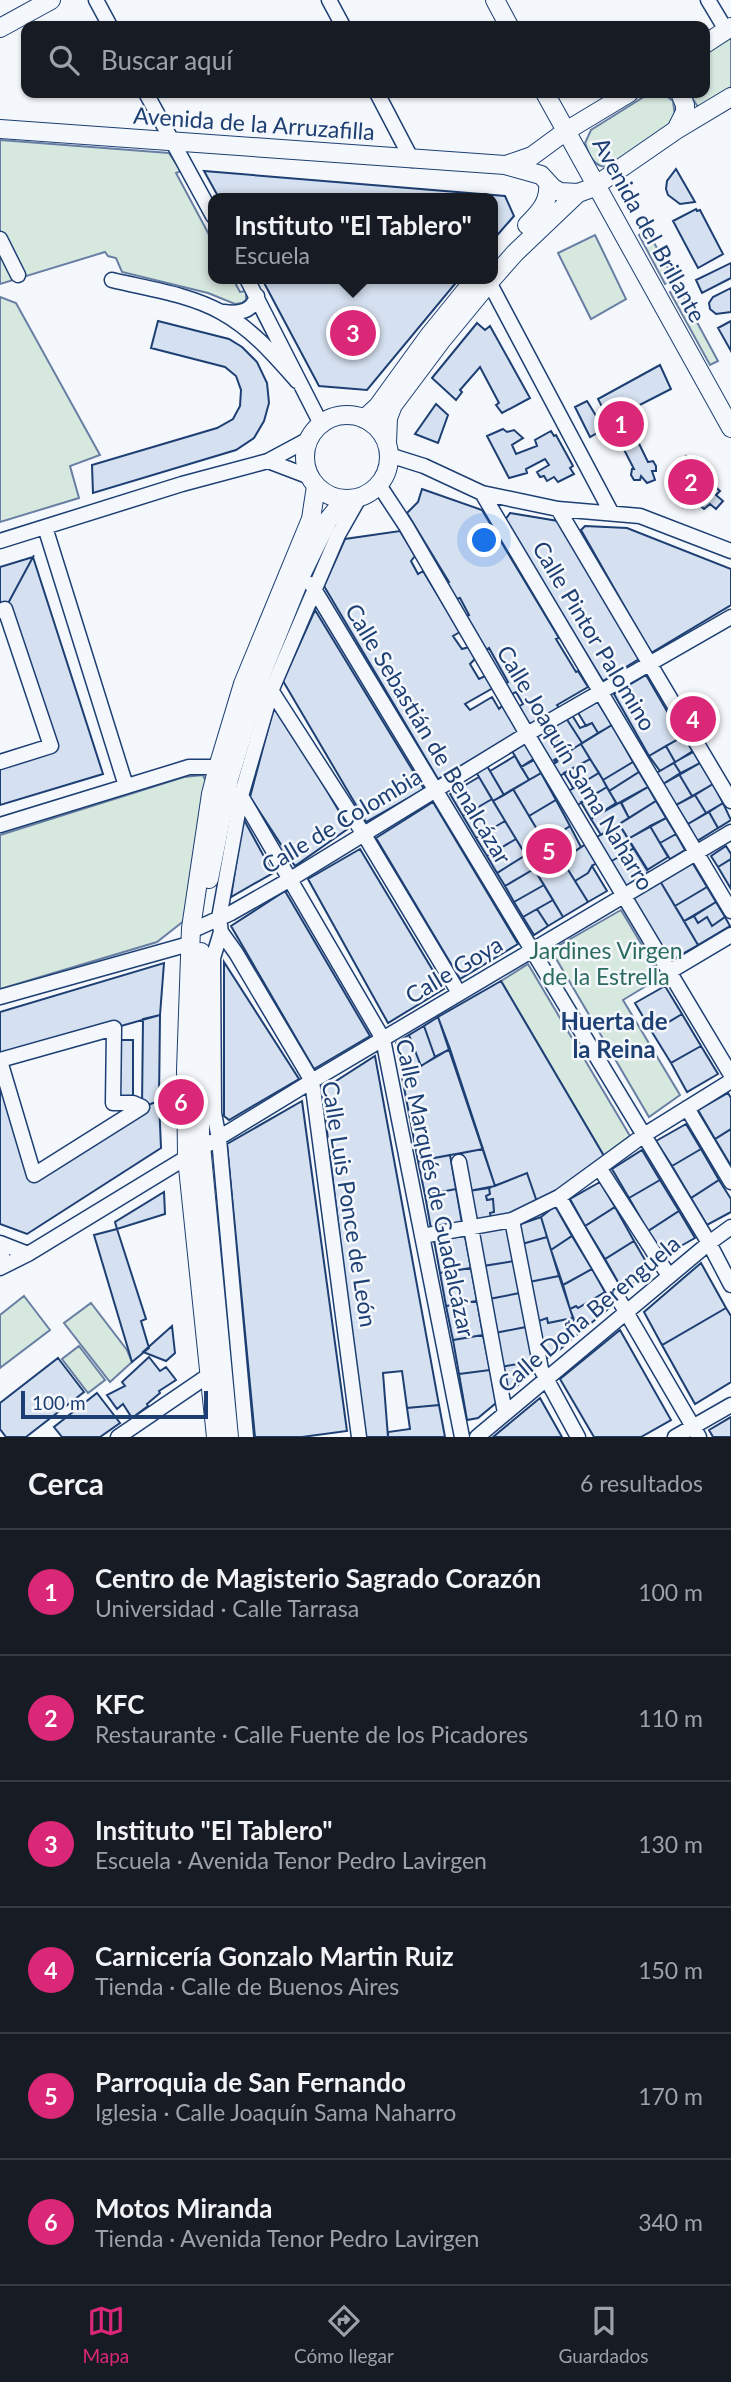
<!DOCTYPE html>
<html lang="es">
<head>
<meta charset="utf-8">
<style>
	:root { --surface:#171b24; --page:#20242c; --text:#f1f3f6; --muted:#9ea1a6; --line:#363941; --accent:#db2777 }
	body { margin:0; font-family:Lato,sans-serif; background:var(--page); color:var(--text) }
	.scale { position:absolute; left:21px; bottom:18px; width:187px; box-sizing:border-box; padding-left:7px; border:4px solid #1d3f73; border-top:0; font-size:19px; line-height:24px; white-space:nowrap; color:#1d3f73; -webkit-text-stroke:5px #f4f7fb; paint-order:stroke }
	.you { position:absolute; left:485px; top:541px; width:24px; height:24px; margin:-18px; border:5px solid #fff; border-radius:50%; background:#1a73e8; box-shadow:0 0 0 10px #1a73e833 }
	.badge { display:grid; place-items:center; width:46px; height:46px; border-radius:50%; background:var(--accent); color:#fff; font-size:23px; font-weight:700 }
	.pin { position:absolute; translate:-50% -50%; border:4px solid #fff; box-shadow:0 2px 7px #0006 }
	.popup { position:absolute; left:208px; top:193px; width:290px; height:91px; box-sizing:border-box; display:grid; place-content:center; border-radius:14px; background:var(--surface); filter:drop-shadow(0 2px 5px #0005); font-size:23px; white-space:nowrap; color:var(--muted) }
	.popup b { font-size:26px; color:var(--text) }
	.popup::after { content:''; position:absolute; left:50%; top:100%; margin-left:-14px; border:14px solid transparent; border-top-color:var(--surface) }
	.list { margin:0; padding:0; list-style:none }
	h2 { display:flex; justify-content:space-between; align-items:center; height:91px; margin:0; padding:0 28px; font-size:30px }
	h2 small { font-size:23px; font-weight:400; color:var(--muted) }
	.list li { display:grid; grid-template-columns:46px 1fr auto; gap:21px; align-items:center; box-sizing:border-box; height:126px; padding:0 28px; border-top:2px solid var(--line) }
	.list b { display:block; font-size:26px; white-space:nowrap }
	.list p { margin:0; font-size:23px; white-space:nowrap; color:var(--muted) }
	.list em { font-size:23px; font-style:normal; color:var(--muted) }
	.icon { flex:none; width:38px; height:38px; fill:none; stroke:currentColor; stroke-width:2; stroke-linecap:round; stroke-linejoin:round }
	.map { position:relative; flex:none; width:731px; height:1437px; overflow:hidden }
	.search { position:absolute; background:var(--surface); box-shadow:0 2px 5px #0004; left:21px; right:21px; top:21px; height:77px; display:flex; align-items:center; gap:18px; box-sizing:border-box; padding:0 24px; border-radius:14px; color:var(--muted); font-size:26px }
	.sheet { height:847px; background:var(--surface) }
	nav { display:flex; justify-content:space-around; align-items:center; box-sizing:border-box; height:98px; border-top:2px solid var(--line); background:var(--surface); font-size:19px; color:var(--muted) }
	nav a { display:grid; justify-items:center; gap:4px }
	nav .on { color:var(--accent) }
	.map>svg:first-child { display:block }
</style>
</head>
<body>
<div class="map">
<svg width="731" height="1437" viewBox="0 0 731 1437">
	<rect width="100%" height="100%" fill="#f4f7fb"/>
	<path fill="#d7e8df" stroke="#687fa3" stroke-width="2" d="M731,36V87L698,107L689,93H705V52Z
		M650,93H662L673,101L675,116L670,124L610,166C595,170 589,155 585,143L591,130Z
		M0,140L169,153L181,171L176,173L213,242V279H233L240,292L246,291V300L242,303L235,304L208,293L122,272L116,258L108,256L105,252L0,284Z
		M647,230L674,279L665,284L639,235Z
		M595,235L626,299L591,319L558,253Z
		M678,287L718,361L710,365L670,292Z
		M0,297L16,303L100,455L70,466L79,498L0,522Z
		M203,775L207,784L185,920L157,942L0,989V835L184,777Z
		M621,910L661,977L623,1000L680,1095L649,1117L551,950Z
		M528,964L630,1136L604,1156L501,981Z
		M24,1296L50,1330L0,1368V1315Z
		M91,1303L127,1350L132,1362L110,1382L64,1323Z
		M79,1346L105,1380L88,1393L62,1359Z"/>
	<path fill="#d5e0f0" stroke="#1d3f73" stroke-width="2" d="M676,169L695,202L680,204L668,195L666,189L667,181Z
		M204,171L505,196L514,216L493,240V198H219Z
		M696,209L697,211L700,210L723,254L698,268L673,221Z
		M731,263V278L702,293L696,280Z
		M262,279H459L367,390L319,386Z
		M731,288V312L716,314L710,309L709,303L713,297Z
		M158,321L229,339L242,347L257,362L267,383L269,403L264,421L254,438L236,450L93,493L92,465L217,428L233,419L240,406L241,390L236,376L225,367L151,348Z
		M731,321V351L718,328Z
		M477,323L485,330L490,326L530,398L502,413L496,405L499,403L480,367L460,390L462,392L456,400L432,378Z
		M660,365L671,389L624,413L648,462L653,461L656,466V471H652L655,480L647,483L641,476L640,480H634L631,475L632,469H634L598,399Z
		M587,401L604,429L590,437L575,407Z
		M436,404L448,415L438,443L415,434Z
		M503,429L507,432L514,430L523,438L512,445L516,454L537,446L535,440L551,431L554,436L556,435L573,466L570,468L574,474L558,482L554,477L547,481L544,476L540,477L537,472L549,465L545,459L526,469L527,473L509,478L487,436Z
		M686,456L696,465L704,463L708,475L706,478L720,491L716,495L723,501L716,509L710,504L704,509L690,497L676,494L677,486L667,478Z
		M422,489L482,510L559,638L556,639L576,672L578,671L588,687L557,705L559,708L529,725L518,707L523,704L516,692L510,695L504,684L508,682L489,648L484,651L464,617L469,615L460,598L456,599L447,583L449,582L407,513L418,502Z
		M510,513L558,521L639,659L603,681L505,520Z
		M585,526L627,528L731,569V605L651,653L581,530Z
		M400,531L415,556L411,561L418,574L423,571L460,632L453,636L462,649L469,647L475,659L470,664L479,679L485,676L493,688L465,704L470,710L492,697L499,709L503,705L519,732L438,779L324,586L345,539Z
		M33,557L5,609L0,611V567Z
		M33,557L103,774L0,805V762L51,746L5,609Z
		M315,610L424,789L366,822L283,681Z
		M646,675L682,737L649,756L614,694Z
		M597,701L612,725L598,733L592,723L586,726L577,711Z
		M273,710H279L349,828L295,866L250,797Z
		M572,715L580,728L592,723L598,733L582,743L566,718Z
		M566,718L582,743L565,754L550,728Z
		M612,725L633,762L603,780L581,744Z
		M550,728L565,754L551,765L534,737Z
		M684,736L693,752L675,762L666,746Z
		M526,743L535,758L521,767L512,751Z
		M581,744L590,759L558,777L551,765L557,762L554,760Z
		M666,746L675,762L660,771L649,756Z
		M693,751L700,763L681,774L674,763Z
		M515,756L529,780L504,795L490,771Z
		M590,759L599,773L573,788L564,773Z
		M534,760L541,773L529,780L521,767Z
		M633,762L639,772L609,791L603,780Z
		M674,763L681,774L663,784L656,773Z
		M700,763L713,784L692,796L679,774Z
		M487,766L504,795L493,801L476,772Z
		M639,772L648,787L617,804L609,791Z
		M541,773L556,800L529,816L513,789Z
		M599,773L607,787L576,806L567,792Z
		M679,774L692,796L676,805L663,784Z
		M479,777L492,799L463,816L450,794Z
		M713,784L723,803L706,813L695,795Z
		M607,787L616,803L591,819L581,802Z
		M648,787L656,801L629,818L621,803Z
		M513,789L538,831L561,832L570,826L581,847L562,860L588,902L563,917L493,801Z
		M695,795L706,813L688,824L676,805Z
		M492,799L505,821L476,838L463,816Z
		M556,800L570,826L561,832L538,831L529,816Z
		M656,801L666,818L628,839L619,824Z
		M433,802L518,944L460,979L376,838Z
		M621,802L629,818L601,835L591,819Z
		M723,803L731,820L718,828L709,812Z
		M709,812L718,828L697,841L688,824Z
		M243,818L273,873L231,897Z
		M666,818L676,834L660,843L650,826Z
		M505,821L516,839L487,856L476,838Z
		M619,824L634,848L610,862L595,838Z
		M650,826L668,857L647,870L628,839Z
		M676,834L685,850L670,859L660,843Z
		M516,839L526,855L497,873L487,856Z
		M586,844L597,863L592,866L588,873L575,881L562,860Z
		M726,846L731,854V859L718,867L711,856Z
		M634,848L649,872L624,887L610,862Z
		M360,849L444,989L388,1023L308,879Z
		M526,855L534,869L505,886L497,873Z
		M731,859V889L718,867Z
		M692,862L707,887L675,906L660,881Z
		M592,866L607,891L588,902L575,881L588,873Z
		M534,869L544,885L514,902L505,886Z
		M660,881L698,945L670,961L632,897Z
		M544,885L553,900L523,917L514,902Z
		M707,887L716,902L684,921L675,906Z
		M285,891L370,1036L314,1069L231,926Z
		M553,900L563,917L548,926L537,909Z
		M716,902L725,917L712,926L707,917L698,923L694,916Z
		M537,909L548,926L534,935L523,917Z
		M694,916L698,923L707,917L712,926L725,917L730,926L698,945L684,921Z
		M224,962L299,1079L229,1120L224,1116Z
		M164,963L160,1015L0,1060V1012Z
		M501,981L604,1156L538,1205L527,1173L495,1186L438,1017Z
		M665,986L682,1014L652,1032L635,1003Z
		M682,1014L701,1046L671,1063L652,1032Z
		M160,1015L159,1101L142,1107L143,1019Z
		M438,1017L450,1049L435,1057L424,1026Z
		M424,1026L435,1057L421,1066L409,1035Z
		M409,1035L421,1066L402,1077L396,1043Z
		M114,1040H133V1103H113Z
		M701,1046L718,1074L687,1092L671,1063Z
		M450,1049L483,1149L418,1161L402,1077Z
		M375,1056L439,1405L407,1408L402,1371L383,1373L388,1437H364L322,1090Z
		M0,1061L34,1175L142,1107L159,1101L161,1148L27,1234L0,1224Z
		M728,1093L731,1098V1129L715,1139L698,1110Z
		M302,1101L347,1431L302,1437H255L227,1144Z
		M686,1124L701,1149L672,1166L656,1141Z
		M731,1129V1166L715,1139Z
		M483,1149L495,1186L469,1191L462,1153Z
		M701,1149L719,1180L691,1198L672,1166Z
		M642,1150L660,1180L629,1198L612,1169Z
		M450,1155L456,1189L425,1195L418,1161Z
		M527,1173L538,1205L517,1213L491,1218L490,1213L494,1212L493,1199L487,1200L486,1196L490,1194L489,1188Z
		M660,1180L679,1211L648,1231L629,1198Z
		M719,1180L731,1199V1212L707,1225L691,1198Z
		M600,1182L615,1207L585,1226L570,1199Z
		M489,1188L490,1194L486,1196L487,1200L493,1199L494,1212L490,1213L491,1218L474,1221L469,1191Z
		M456,1189L462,1223L431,1229L425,1195Z
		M164,1192L165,1214L117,1229L115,1222Z
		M555,1206L572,1236L551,1250L541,1217Z
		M615,1207L634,1241L605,1259L585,1226Z
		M679,1211L695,1238L663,1256L648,1231Z
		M541,1217L547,1237L522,1244L518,1225Z
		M508,1227L514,1261L483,1266L476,1232Z
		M117,1229L146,1319L141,1321L149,1348L132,1362L94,1235Z
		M465,1236L471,1268L440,1273L434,1240Z
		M572,1236L592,1269L563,1285L551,1250Z
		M547,1237L559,1276L529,1282L522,1244Z
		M634,1241L652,1272L622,1289L605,1259Z
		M514,1261L520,1293L489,1299L483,1266Z
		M701,1263L726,1308L662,1345L644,1312Z
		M471,1268L477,1301L446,1306L440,1273Z
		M592,1269L605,1292L578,1308L576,1306L570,1309L563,1285Z
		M559,1276L573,1318L548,1323L547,1318L536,1322L529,1282Z
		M605,1292L613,1305L579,1333L570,1309L576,1306L578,1308Z
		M520,1293L526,1327L495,1333L489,1299Z
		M477,1301L483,1335L453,1340L446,1306Z
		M726,1308L731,1316V1382L695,1404L662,1345Z
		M547,1318L548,1323L573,1318L579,1333L551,1357L543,1359L536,1322Z
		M172,1326L175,1353L166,1361L143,1352Z
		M526,1327L533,1361L501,1367L495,1333Z
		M620,1330L671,1420L641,1437H594L560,1379Z
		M483,1335L490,1370L459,1374L453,1340Z
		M149,1357L160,1371L166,1367L176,1380L159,1391L160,1393L147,1404L148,1406L132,1418L123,1404L117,1409L107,1395L125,1386L122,1382Z
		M58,1358L84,1392L26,1437H6L0,1429V1403Z
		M533,1361L534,1369L516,1387L505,1390L501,1367Z
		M490,1370L496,1403L478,1418L467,1420L459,1374Z
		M97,1393L120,1423L100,1437H62L54,1427Z
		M540,1398L562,1437H493Z
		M439,1405L445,1437H388V1432L410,1429L407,1408Z
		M731,1417V1437H713L709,1430Z"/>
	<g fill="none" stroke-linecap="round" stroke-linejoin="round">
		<g stroke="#1d3f73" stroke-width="17">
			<path id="minor" d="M96,0L110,26
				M329,0L343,26
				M708,0L726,30
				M146,93L213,216
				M377,93L412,160
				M0,239L18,275
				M247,279L321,424
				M112,280C149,289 188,294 221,312C252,329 274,355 297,381
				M489,282L611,512
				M224,312C239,314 252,312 257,296
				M389,455L424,466L482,493L558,509L640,516L731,551
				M268,461L310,477
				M379,485L406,526L527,734L731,1075
				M482,493L731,911
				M359,498L338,535L272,689L241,796L219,918L221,932L236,953L312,1081L359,1437
				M558,509L731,801
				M45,527L126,786
				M0,541L182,484L268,461L309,439
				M311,584L709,1243L731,1285
				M0,611L5,609L51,746L0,762
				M269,687L363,833L459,993
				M240,794L383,1039L462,1437
				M0,825L189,767H218
				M191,931L231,913L289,880L527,734L731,617
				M221,932L213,958L214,1113L219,1139L246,1437
				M669,972L731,935
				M0,997L189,944
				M0,1060L114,1028L113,1103H133L142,1107L34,1175L0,1061
				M687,1108L731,1182
				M459,1162L505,1413
				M600,1169L669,1276
				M559,1197L699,1437
				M512,1220L541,1369L578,1437
				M422,1236L512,1220L559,1197L644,1135L731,1081
				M0,1243L28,1254
				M0,1268L28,1254L312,1081L731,832
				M118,1437L209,1375
				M477,1437L709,1243L731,1227
				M675,1437L731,1405"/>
		</g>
		<g stroke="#1d3f73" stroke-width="20">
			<path id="major" d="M495,0L509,26
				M0,28L51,0
				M705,44L731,27
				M545,93L731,428
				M0,129L505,165L541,175L553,188L560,192L578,193L592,188L676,130L685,112V105L680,93
				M676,130L731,97
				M506,165L532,156L566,131L629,93
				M527,225C539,213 550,202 548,183
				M493,278L515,253L578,193
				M305 457a42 42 0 1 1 84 0a42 42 0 1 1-84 0Z
				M364,419L378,406L428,337L475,279
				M387,443L388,418L393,405L441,341L492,279
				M209,879L229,779L259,680L303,571L328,520L345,499
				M201,952L200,1135L229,1437
				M0,1251V1260
				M216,1437L187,1158L186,1070L191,928L211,794L218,767L243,684L311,519L316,486"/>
		</g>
		<use href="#minor" stroke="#f4f7fb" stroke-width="14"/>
		<use href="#major" stroke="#f4f7fb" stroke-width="18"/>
	</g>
	<g text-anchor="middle" stroke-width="5" stroke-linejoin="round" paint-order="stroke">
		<g font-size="23" fill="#1d3f73" stroke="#f4f7fb">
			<text transform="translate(254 124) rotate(4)" y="8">Avenida de la Arruzafilla</text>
			<text transform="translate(649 230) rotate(61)" y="8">Avenida del Brillante</text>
			<text transform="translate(594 636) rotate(59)" y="8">Calle Pintor Palomino</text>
			<text transform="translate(428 734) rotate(59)" y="8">Calle Sebastián de Benalcázar</text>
			<text transform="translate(575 768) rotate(59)" y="8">Calle Joaquín Sama Naharro</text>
			<text transform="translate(342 821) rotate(-31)" y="8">Calle de Colombia</text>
			<text transform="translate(454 970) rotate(-31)" y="8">Calle Goya</text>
			<text transform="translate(435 1188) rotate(78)" y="8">Calle Marqués de Guadalcázar</text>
			<text transform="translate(349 1204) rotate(81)" y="8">Calle Luis Ponce de León</text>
			<text transform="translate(589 1314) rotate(-40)" y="8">Calle Doña Berenguela</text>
		</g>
		<g font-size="23" fill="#2c6c60" stroke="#f4f7fb">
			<text x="606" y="959">Jardines Virgen<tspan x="606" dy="26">de la Estrella</tspan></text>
		</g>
		<g font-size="24" font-weight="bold" fill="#1d3f73" stroke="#f4f7fb">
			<text x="614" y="1030">Huerta de<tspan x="614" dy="28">la Reina</tspan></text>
		</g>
	</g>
</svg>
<div class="scale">100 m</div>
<div class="you"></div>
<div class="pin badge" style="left:621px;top:424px">1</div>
<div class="pin badge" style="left:691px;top:482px">2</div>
<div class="pin badge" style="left:353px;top:333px">3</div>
<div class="popup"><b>Instituto &quot;El Tablero&quot;</b>Escuela</div>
<div class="pin badge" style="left:693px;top:719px">4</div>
<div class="pin badge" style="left:549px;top:851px">5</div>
<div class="pin badge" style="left:181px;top:1102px">6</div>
<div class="search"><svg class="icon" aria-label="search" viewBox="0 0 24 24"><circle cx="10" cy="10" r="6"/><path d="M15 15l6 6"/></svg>Buscar aquí</div>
</div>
<section class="sheet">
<h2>Cerca<small>6 resultados</small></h2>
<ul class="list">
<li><span class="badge">1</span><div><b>Centro de Magisterio Sagrado Corazón</b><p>Universidad · Calle Tarrasa</p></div><em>100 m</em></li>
<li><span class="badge">2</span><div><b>KFC</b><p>Restaurante · Calle Fuente de los Picadores</p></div><em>110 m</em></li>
<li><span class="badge">3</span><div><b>Instituto &quot;El Tablero&quot;</b><p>Escuela · Avenida Tenor Pedro Lavirgen</p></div><em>130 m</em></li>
<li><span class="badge">4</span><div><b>Carnicería Gonzalo Martin Ruiz</b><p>Tienda · Calle de Buenos Aires</p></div><em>150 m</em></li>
<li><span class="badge">5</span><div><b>Parroquia de San Fernando</b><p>Iglesia · Calle Joaquín Sama Naharro</p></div><em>170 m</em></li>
<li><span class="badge">6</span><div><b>Motos Miranda</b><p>Tienda · Avenida Tenor Pedro Lavirgen</p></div><em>340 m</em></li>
</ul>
</section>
<nav>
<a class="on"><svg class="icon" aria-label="map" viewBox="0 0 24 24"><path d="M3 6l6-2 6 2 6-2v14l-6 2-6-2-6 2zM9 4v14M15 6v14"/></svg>Mapa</a>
<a><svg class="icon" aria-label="directions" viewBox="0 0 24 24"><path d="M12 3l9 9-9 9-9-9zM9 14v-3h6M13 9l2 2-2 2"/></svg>Cómo llegar</a>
<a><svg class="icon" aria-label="saved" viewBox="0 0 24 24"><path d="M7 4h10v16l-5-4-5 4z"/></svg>Guardados</a>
</nav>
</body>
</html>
